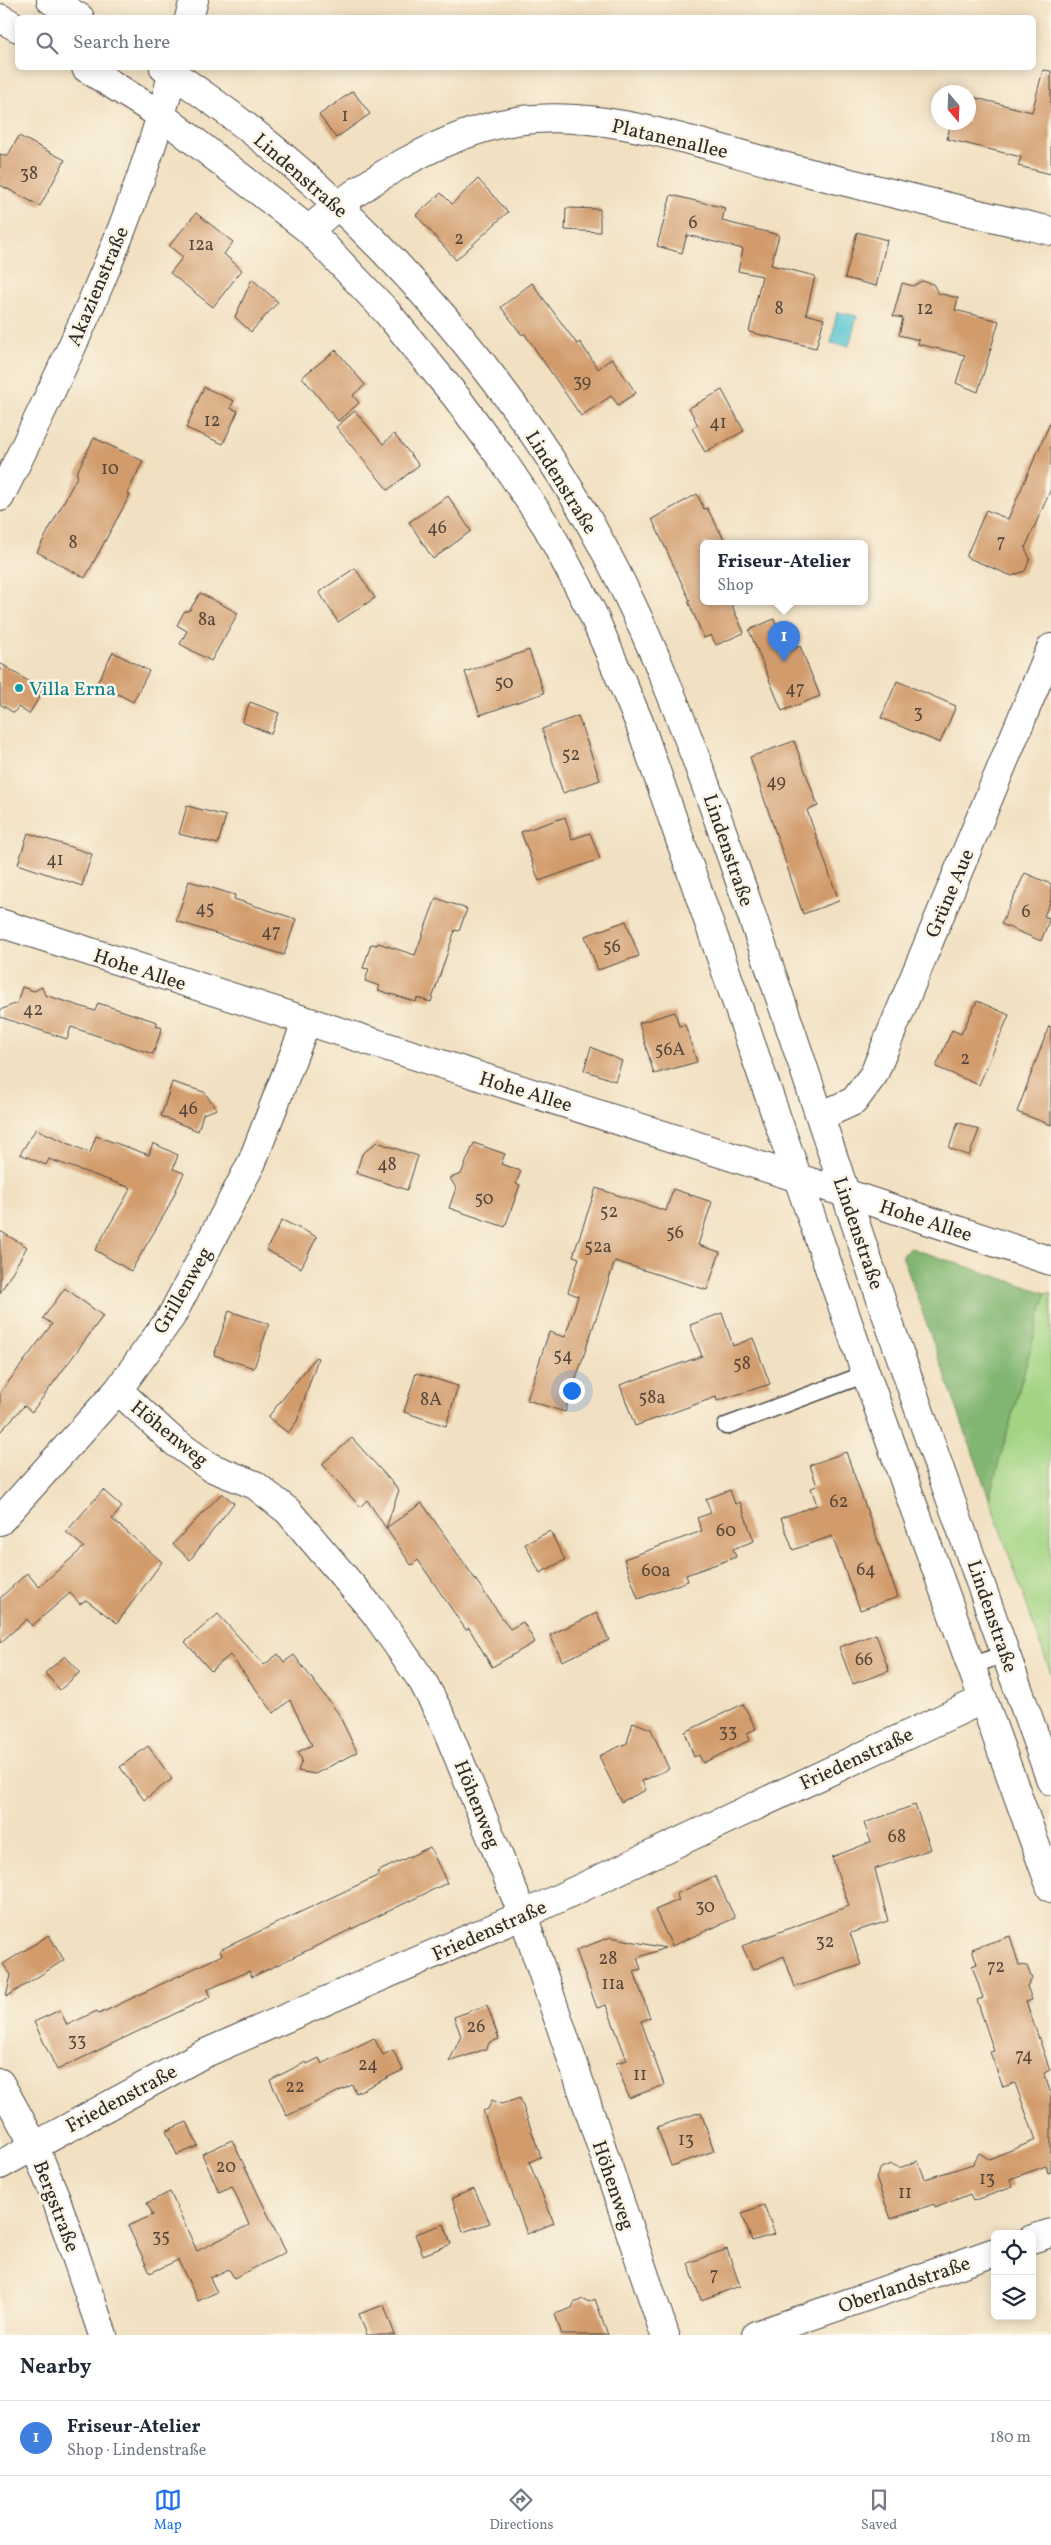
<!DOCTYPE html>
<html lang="en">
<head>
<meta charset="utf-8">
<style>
	:root { --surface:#fff; --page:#f2f2f3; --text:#1f2937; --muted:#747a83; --line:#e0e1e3; --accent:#1a73e8 }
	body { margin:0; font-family:Vollkorn,serif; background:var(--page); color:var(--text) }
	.controls { position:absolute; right:15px; bottom:15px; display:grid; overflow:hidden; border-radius:8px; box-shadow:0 2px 12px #0003 }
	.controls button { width:45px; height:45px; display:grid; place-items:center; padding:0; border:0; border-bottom:1px solid var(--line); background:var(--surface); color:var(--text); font:25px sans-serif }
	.compass { position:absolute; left:931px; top:85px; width:45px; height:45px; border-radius:50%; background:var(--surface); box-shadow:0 2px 12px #0003; rotate:161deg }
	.you { position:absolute; left:571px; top:1390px; width:18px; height:18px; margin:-12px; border:4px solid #fff; border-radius:50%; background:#1a73e8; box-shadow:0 0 0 8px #1a73e833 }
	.badge { display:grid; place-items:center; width:32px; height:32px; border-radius:50%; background:var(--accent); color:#fff; font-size:16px; font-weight:700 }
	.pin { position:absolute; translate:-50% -41px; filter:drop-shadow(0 1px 2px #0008) }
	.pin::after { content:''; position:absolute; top:26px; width:18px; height:15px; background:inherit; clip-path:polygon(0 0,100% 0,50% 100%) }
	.popup { position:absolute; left:700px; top:540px; width:168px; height:65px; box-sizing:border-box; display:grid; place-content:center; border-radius:8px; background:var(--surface); filter:drop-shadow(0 1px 4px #0005); font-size:16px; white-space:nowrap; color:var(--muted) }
	.popup b { font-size:19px; color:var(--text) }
	.popup::after { content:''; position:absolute; left:50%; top:100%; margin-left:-10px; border:10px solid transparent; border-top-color:var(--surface) }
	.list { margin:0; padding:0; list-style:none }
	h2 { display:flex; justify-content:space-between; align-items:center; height:65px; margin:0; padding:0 20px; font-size:21px }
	h2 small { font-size:16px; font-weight:400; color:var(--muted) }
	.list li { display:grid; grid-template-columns:32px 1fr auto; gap:15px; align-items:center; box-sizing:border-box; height:75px; padding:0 20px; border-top:1px solid var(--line) }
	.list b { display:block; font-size:19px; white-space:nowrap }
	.list p { margin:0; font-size:16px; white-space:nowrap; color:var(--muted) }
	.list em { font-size:16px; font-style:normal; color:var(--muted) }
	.icon { flex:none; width:28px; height:28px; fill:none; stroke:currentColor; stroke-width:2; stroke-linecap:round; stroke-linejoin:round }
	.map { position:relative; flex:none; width:1051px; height:2335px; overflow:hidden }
	.search { position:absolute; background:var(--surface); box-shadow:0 2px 12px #0003; left:15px; right:15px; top:15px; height:55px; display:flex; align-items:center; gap:12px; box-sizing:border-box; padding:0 18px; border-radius:8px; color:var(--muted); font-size:19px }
	.sheet { height:140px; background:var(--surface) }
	nav { display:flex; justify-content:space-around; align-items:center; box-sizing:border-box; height:70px; border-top:1px solid var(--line); background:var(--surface); font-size:14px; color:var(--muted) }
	nav a { display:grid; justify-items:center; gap:2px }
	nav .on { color:var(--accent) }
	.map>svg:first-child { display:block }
</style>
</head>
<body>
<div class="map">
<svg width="1051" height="2335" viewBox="0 0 1051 2335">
	<rect width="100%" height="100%" fill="#fcf5e5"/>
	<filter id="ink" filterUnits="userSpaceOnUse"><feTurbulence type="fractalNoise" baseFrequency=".02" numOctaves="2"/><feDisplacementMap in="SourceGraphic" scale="10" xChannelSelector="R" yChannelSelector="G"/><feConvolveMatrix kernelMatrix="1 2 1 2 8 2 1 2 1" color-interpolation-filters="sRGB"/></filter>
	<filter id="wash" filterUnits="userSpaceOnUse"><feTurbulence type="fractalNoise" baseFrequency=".0096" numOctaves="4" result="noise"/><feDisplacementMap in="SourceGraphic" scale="20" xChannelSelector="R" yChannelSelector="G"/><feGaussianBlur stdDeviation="1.12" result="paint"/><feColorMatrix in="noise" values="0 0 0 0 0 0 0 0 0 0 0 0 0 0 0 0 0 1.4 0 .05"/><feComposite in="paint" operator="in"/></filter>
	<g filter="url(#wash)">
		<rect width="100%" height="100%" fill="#f1e0c1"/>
		<path fill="#a2d483" stroke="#668057" d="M1046,1293L1051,1294V1674L989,1498Z"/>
		<path fill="#81b671" stroke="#56704e" d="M911,1248L1046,1293L989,1498L902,1255Z"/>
		<path fill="#5bc7d4" stroke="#437980" d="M837,312L857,316L849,346L831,343Z"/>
		<g id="blocks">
			<path fill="#d29b6c" d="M1043,70L1051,71V174L1018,166L1021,157L947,139L951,122H968V96L1032,112Z
				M353,91L370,114L336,138L319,115Z
				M19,136L65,160L40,206L0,185V154L7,157Z
				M478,179L508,212L456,260L416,215L441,193L452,204Z
				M671,195L725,208L722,221L779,235L771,265L815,276L806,314L824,319L816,348L749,332L762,276L738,271L743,249L687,235L682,253L657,246Z
				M566,208L600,209V232L565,230Z
				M196,213L233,242L224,254L242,270L213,307L170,273L183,257L169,246Z
				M857,232L887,240L876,286L845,278Z
				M252,279L278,302L251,332L235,317Z
				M922,281L933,284L938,293L958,298L955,310L999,321L978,392L956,383L965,355L918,344L919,340L899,335L903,318L893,316L902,283L913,286Z
				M532,283L577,344L580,342L598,369L612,358L636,393L618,405L611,396L581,416L524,333L522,335L501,307Z
				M336,350L365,385L353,395L359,403L338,421L302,377Z
				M204,387L234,401L230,408L238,411L223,444L186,428Z
				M722,390L744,431L705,452L692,428L698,425L689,408Z
				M355,411L383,444L394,434L419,465L388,490L336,427Z
				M1051,421V489L1025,548L1030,559L1025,571L1012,576L966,557L986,510L1008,519Z
				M94,438L143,461L127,494L130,495L85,578L37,552L78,475L76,474Z
				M697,494L704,509L707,508L726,543H704V601H730L744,633L716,645L711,635L704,638L688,601H690L652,519Z
				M448,496L471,531L433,559L409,522Z
				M355,568L375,598L338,622L319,592Z
				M200,593L238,613L211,661L180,644L187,631L177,625L184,612L190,610Z
				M774,619L788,651L800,646L820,696L782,711L749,630Z
				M529,650L544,693L480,715L465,672Z
				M113,652L149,671L133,702L97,683Z
				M0,663L43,691L29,714L18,707L14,713L0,704Z
				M897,681L956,706L940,743L881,718Z
				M250,702L279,713L271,734L242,722Z
				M578,716L600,780L563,793L542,729Z
				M794,741L818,806L807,810L839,901L803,914L750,757Z
				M187,806L226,816L218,844L179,834Z
				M565,817L572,839L590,833L600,859L539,881L521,832Z
				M28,833L92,854L82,886L18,864Z
				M1025,873L1051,884V900L1044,916L1050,918L1041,941L1001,924Z
				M189,881L235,895L234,899L296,919L284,955L176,921Z
				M436,898L467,909L459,931L455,930L431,1002L417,998L416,1002L378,990L380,986L365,981L369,969L363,968L371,944L377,945L378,943L415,955Z
				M626,921L639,956L598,970L585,936Z
				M22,987L34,991L42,987L45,995L95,1011L98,1003L157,1022L156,1026L162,1028L153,1054L71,1027L67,1039L0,1017V1010L17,1003Z
				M977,1001L1009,1015L979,1085L936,1067L952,1030L961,1034Z
				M675,1012L679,1026L685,1025L697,1062L654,1074L639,1023Z
				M1049,1026L1051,1027V1125L1017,1112Z
				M591,1047L622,1061L615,1081L584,1070Z
				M172,1082L204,1092L217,1109L203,1114L198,1131L161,1116Z
				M958,1122L979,1130L969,1156L949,1148Z
				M36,1129L90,1153L96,1136L149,1155L153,1143L178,1155L173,1169L184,1173L167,1210L131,1271L95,1250L131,1188L49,1159L46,1165L20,1154Z
				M377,1142L418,1156L407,1190L356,1173L362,1154Z
				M474,1143L505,1154L501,1164L521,1171L516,1184L520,1185L505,1227L449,1208L456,1188L450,1178L461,1174Z
				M596,1188L666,1211L673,1189L712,1202L698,1245L720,1252L707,1290L615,1261L565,1412L527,1400L549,1332L565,1337L578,1296L568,1292L579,1258L573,1256Z
				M282,1220L317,1237L301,1268L266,1250Z
				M0,1231L27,1247L0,1293Z
				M65,1288L103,1316L32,1412L24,1406L0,1432V1393L52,1324L43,1318Z
				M229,1311L269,1324L254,1368L214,1355Z
				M722,1313L733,1346L753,1338L770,1384L717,1401L716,1397L635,1426L620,1385L702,1356L690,1325Z
				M316,1357L318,1358L297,1421L288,1433L268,1417Z
				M416,1373L458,1386L446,1426L404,1412Z
				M352,1438L399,1490L386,1528L367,1500L360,1507L322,1464Z
				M846,1452L898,1597L860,1610L832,1536L793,1550L781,1518L817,1505L811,1488L817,1486L810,1465Z
				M103,1490L122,1507L112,1519L162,1562L117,1623L86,1600L80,1604L70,1593L32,1626L27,1619L0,1643V1598L27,1573L39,1587L84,1547L66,1532Z
				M730,1490L735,1504L740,1502L754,1541L733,1549L736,1557L686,1575L688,1581L638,1599L624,1559L702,1531L697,1518L711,1513L706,1499Z
				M222,1493L234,1503L190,1560L173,1544Z
				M422,1503L510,1629L523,1622L535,1642L492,1667L469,1628L466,1630L418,1560L411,1565L386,1528Z
				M550,1531L565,1560L540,1573L525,1544Z
				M597,1613L609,1640L562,1661L550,1635Z
				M218,1614L264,1665L278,1654L284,1662L294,1655L338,1713L357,1752L315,1774L298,1771L302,1760L298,1752L312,1745L290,1700L274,1713L230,1655L211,1671L185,1642Z
				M876,1634L889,1671L853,1684L839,1647Z
				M65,1656L80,1672L60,1690L45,1673Z
				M743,1704L756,1729L747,1733L750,1740L703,1763L699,1755L694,1757L685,1732Z
				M633,1722L651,1729L669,1769L642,1781L646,1790L621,1802L599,1756L627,1743Z
				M148,1746L172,1779L144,1800L120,1767Z
				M915,1805L931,1849L875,1869L888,1921L850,1933L861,1965L795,1987L784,1956L753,1970L742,1946L849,1906L832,1857L871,1842L864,1823Z
				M430,1847L447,1883L252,1977L249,1971L207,1990L210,1997L57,2070L34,2022L60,2010L67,2025L97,2011L99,2014L222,1955L220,1950L379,1875L377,1872Z
				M715,1876L735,1918L672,1946L655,1910L679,1900L676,1894Z
				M49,1935L64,1960L6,1997L11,1975L3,1964Z
				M1010,1936L1019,1965L1027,1966L1032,1979L1027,1986L1032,2000L1026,2002L1050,2070L1044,2073L1051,2094V2172L1048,2173L1046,2166L1010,2179L1013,2187L973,2201L970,2194L935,2208L934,2204L891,2219L876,2178L881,2168L891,2164L899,2168L918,2161L925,2179L973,2164L979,2153L989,2159L1036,2140L1015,2083L1003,2087L990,2052L994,2051L977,2000L983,1998L972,1966L977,1964L972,1949Z
				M611,1937L665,1948L637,1958L641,1969L634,1971L650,2018L641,2021L664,2085L629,2098L616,2063L627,2060L606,2005L597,2008L576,1950Z
				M487,2005L499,2039L490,2042L486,2049L449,2062L461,2036L454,2017Z
				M374,2038L383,2055L393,2050L403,2070L356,2093L352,2085L287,2116L270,2080L306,2062L307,2064L319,2058L322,2064Z
				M520,2098L541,2157L529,2162L554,2223L527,2234L483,2111L488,2109L492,2100L501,2104Z
				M701,2112L714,2151L671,2166L657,2127Z
				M187,2122L198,2146L177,2155L166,2131Z
				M232,2140L286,2252L234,2278L229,2269L210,2278L217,2292L198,2301L178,2260L150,2273L128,2226L153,2215L147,2203L170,2192L197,2251L249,2225L232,2186L219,2192L202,2154Z
				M474,2189L490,2223L463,2232L452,2198Z
				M764,2205L775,2234L752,2241L742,2213Z
				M444,2224L451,2244L423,2255L415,2234Z
				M727,2249L740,2286L701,2300L688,2263Z
				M583,2299L589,2302L595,2299L608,2335H562L555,2314L572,2308L574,2303Z
				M384,2305L395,2335H367L359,2314Z"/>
		</g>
	</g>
	<g filter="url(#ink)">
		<use href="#blocks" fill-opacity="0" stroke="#494642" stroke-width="1"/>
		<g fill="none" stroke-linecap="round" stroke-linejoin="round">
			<g stroke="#494642" stroke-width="19">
				<path id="service" d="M726,1426L866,1374
					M970,1667L1006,1653"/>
			</g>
			<g stroke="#494642" stroke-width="30">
				<path id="minor" d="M189,18L194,0
					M309,230C362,182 445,132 516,121C602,108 700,144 783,166C872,189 961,210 1051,231
					M0,497C68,359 136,218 174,68
					M821,1116L854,1101L874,1074L1051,648
					M845,1193L1051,1261
					M118,1390L172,1440L210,1467L255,1485L288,1511L375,1613L423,1682L443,1720L523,1915L665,2335
					M0,1521L118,1390L171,1317L252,1162L306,1023
					M0,2083L34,2145L55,2196L103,2335
					M0,2165L201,2055L523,1915L982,1700
					M1032,2239L1051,2233
					M756,2335L995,2252"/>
			</g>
			<g stroke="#494642" stroke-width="30">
				<path id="tertiary" d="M51,0L80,18
					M0,18L18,28
					M86,68L162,116L309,230L386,311L457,398L499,455L547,527L592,612L639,722L866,1374L1051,1888
					M164,68C328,174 476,334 577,501C646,616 693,747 737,873C774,979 810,1086 845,1192C910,1389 981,1585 1051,1781
					M0,923L845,1193"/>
			</g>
			<use href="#service" stroke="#fff" stroke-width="16"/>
			<use href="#minor" stroke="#fff" stroke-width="28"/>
			<use href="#tertiary" stroke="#fff" stroke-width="28"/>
		</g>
	</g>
	<circle fill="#0f9aa8" stroke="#fcf5e5" stroke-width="2" cx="19" cy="688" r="5"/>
	<g text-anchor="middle" stroke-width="5" stroke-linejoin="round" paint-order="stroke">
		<g font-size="18" fill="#55473b">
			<text x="345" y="121">1</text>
			<text x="29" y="179">38</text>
			<text x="693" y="228">6</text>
			<text x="459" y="244">2</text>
			<text x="201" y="250">12a</text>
			<text x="779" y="314">8</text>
			<text x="925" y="314">12</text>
			<text x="582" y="387">39</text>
			<text x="212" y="426">12</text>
			<text x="718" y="428">41</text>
			<text x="110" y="474">10</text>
			<text x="437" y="533">46</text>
			<text x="1001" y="547">7</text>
			<text x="73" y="548">8</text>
			<text x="207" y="625">8a</text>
			<text x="504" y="688">50</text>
			<text x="795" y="694">47</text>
			<text x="918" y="718">3</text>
			<text x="571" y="760">52</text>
			<text x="776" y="787">49</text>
			<text x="55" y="865">41</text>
			<text x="205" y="914">45</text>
			<text x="1026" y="917">6</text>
			<text x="271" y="937">47</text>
			<text x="612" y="952">56</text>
			<text x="33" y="1015">42</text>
			<text x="670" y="1055">56A</text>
			<text x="965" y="1064">2</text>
			<text x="188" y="1114">46</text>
			<text x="387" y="1170">48</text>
			<text x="484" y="1204">50</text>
			<text x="609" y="1217">52</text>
			<text x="675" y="1238">56</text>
			<text x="598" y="1252">52a</text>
			<text x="563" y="1361">54</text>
			<text x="742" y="1369">58</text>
			<text x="652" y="1403">58a</text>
			<text x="431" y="1405">8A</text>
			<text x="839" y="1507">62</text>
			<text x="726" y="1536">60</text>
			<text x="866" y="1575">64</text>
			<text x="656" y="1576">60a</text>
			<text x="864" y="1665">66</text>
			<text x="728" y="1737">33</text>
			<text x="897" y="1842">68</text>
			<text x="705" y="1912">30</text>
			<text x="825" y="1947">32</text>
			<text x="608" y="1964">28</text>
			<text x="996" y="1972">72</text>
			<text x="613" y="1989">11a</text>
			<text x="476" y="2032">26</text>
			<text x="77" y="2046">33</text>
			<text x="1024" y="2061">74</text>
			<text x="368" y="2070">24</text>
			<text x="640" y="2080">11</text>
			<text x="295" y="2092">22</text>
			<text x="686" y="2145">13</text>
			<text x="226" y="2172">20</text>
			<text x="987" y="2184">13</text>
			<text x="905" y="2198">11</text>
			<text x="161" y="2242">35</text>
			<text x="714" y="2280">7</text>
		</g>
		<g font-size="20" fill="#2b2b2b" stroke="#fcf5e5">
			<text transform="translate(670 138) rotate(13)" y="7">Platanenallee</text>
			<text transform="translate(301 175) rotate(41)" y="7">Lindenstraße</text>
			<text transform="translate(97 286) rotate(-67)" y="7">Akazienstraße</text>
			<text transform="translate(562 482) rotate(58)" y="7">Lindenstraße</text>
			<text transform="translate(729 850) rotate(71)" y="7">Lindenstraße</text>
			<text transform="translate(949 893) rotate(-67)" y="7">Grüne Aue</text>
			<text transform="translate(140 969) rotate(18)" y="7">Hohe Allee</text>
			<text transform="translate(526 1091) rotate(17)" y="7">Hohe Allee</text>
			<text transform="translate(926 1220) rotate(18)" y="7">Hohe Allee</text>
			<text transform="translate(859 1233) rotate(71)" y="7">Lindenstraße</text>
			<text transform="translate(182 1290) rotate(-60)" y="7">Grillenweg</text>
			<text transform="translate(170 1433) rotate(39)" y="7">Höhenweg</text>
			<text transform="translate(993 1616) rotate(71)" y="7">Lindenstraße</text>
			<text transform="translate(856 1758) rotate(-25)" y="7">Friedenstraße</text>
			<text transform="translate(478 1804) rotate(68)" y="7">Höhenweg</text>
			<text transform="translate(489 1930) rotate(-24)" y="7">Friedenstraße</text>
			<text transform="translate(121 2098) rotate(-28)" y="7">Friedenstraße</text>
			<text transform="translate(614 2185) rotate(71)" y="7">Höhenweg</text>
			<text transform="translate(57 2206) rotate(69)" y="7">Bergstraße</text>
			<text transform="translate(904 2284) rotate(-19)" y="7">Oberlandstraße</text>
		</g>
		<g font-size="20" fill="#0d838f" stroke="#fcf5e5" text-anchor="start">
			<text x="29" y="695">Villa Erna</text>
		</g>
	</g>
</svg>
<div class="controls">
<button><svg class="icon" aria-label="locate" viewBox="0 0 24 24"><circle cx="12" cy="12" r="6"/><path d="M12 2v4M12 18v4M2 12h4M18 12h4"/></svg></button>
<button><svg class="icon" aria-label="layers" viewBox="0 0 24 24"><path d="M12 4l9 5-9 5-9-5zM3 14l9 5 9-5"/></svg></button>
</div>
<svg class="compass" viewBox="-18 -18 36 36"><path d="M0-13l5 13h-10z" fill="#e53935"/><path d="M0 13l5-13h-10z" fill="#747a83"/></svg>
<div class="you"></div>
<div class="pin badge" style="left:784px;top:662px;background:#3f7fe0">1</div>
<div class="popup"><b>Friseur-Atelier</b>Shop</div>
<div class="search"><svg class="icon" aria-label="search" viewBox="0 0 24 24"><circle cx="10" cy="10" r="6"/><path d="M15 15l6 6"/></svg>Search here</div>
</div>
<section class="sheet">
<h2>Nearby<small></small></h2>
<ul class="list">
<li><span class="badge" style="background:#3f7fe0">1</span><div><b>Friseur-Atelier</b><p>Shop · Lindenstraße</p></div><em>180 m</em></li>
</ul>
</section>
<nav>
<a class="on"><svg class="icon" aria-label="map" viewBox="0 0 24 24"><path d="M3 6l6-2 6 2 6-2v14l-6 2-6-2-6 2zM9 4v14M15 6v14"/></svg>Map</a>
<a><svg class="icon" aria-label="directions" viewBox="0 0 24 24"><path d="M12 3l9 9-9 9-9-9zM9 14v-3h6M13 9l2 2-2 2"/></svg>Directions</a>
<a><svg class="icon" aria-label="saved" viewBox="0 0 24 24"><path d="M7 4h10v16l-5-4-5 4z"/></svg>Saved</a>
</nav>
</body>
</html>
